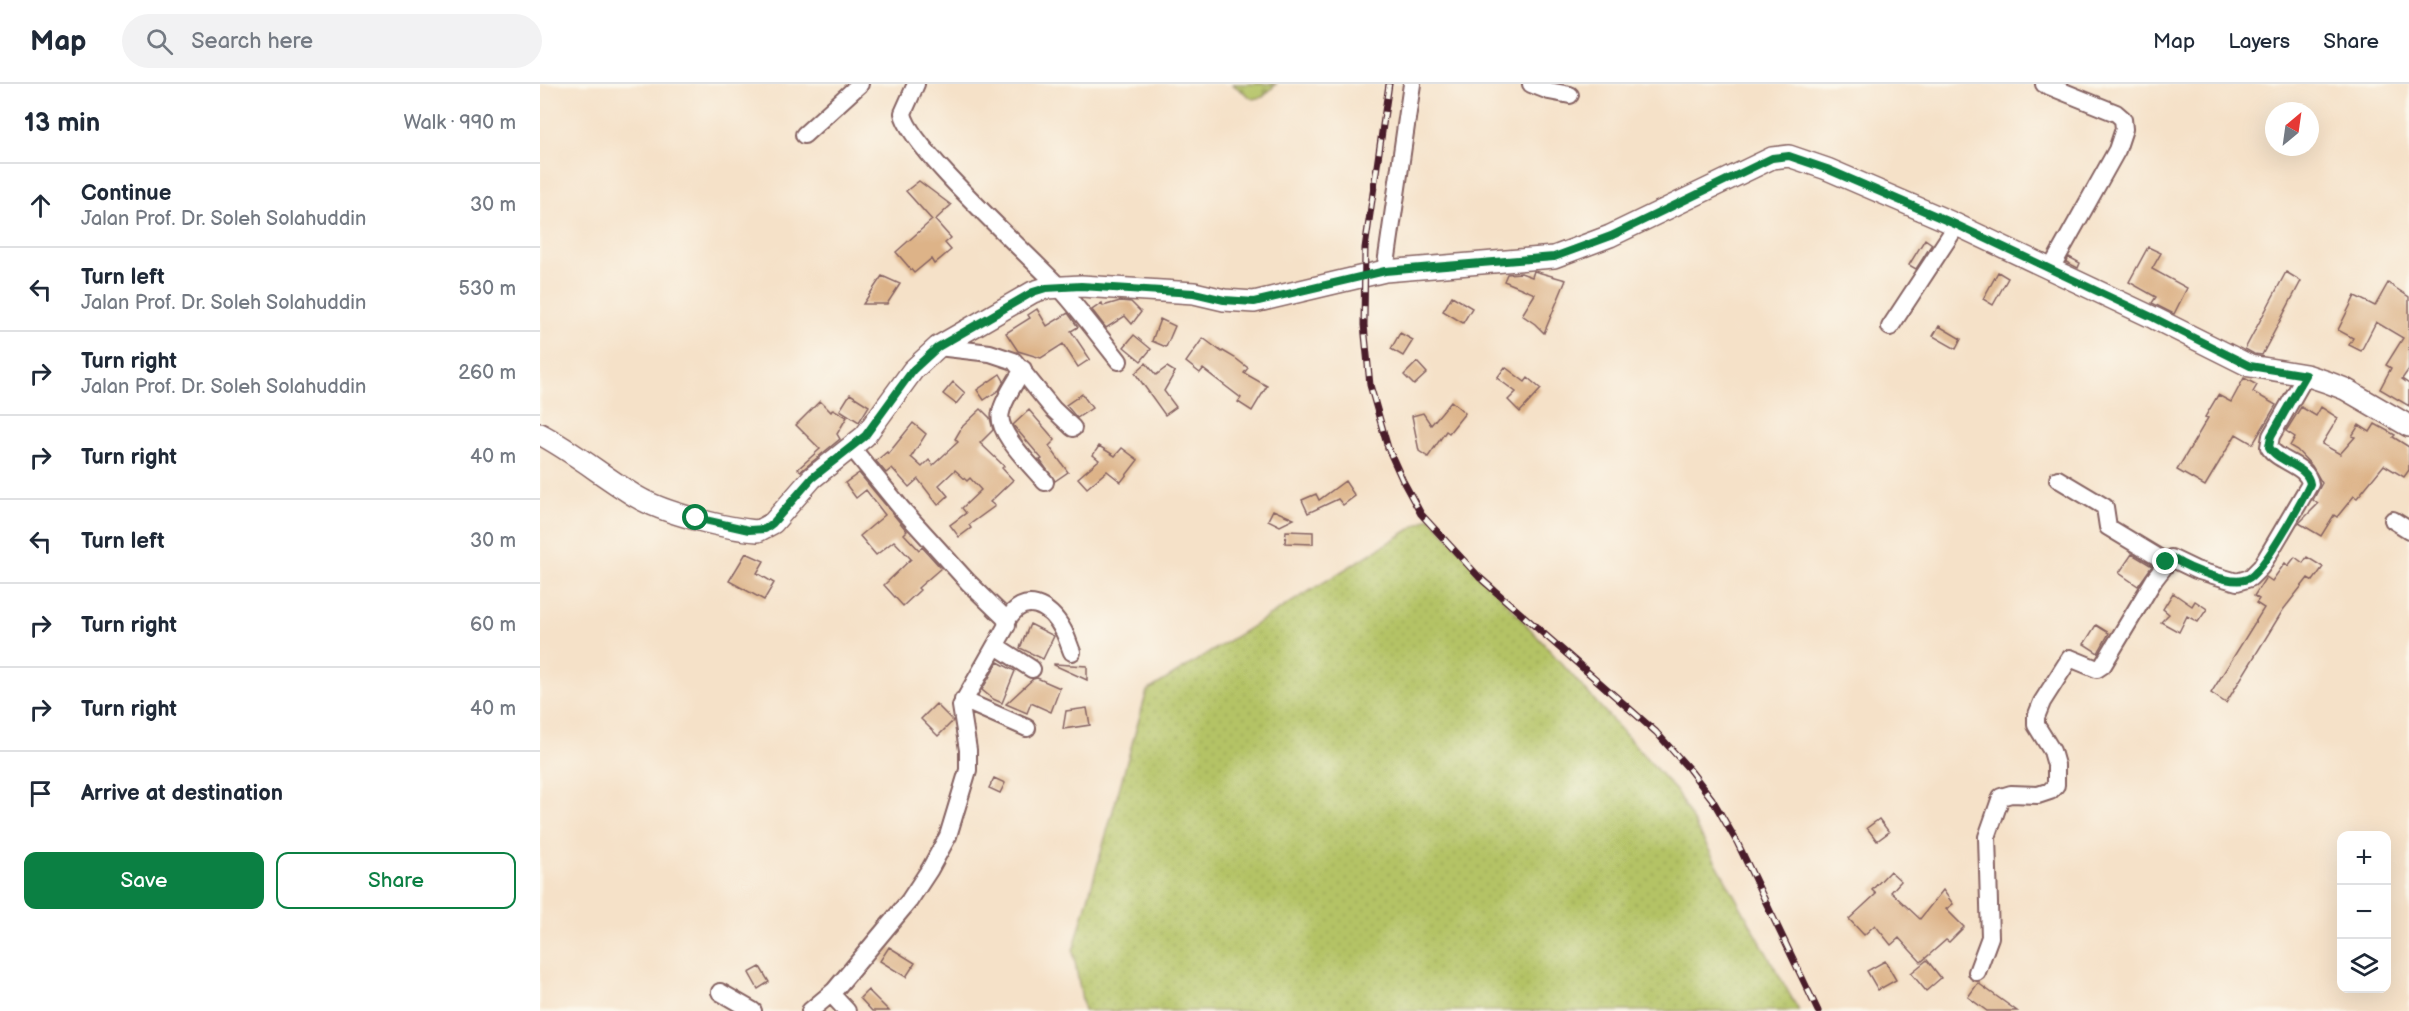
<!DOCTYPE html>
<html lang="en">
<head>
<meta charset="utf-8">
<style>
	:root { --surface:#fff; --page:#f2f2f3; --text:#1f2937; --muted:#747a83; --line:#e0e1e3; --accent:#0b8043 }
	body { margin:0; font-family:"Balsamiq Sans",sans-serif; background:var(--page); color:var(--text) }
	.controls { position:absolute; right:18px; bottom:18px; display:grid; overflow:hidden; border-radius:12px; box-shadow:0 6px 24px #0002 }
	.controls button { width:54px; height:54px; display:grid; place-items:center; padding:0; border:0; border-bottom:2px solid var(--line); background:var(--surface); color:var(--text); font:30px sans-serif }
	.compass { position:absolute; left:1725px; top:18px; width:54px; height:54px; border-radius:50%; background:var(--surface); box-shadow:0 6px 24px #0002; rotate:29deg }
	.stop { position:absolute; width:18px; height:18px; margin:-14px; border:4px solid #0b8043; border-radius:50%; background:#fff }
	.stop.end { background:#0b8043; border-color:#fff; box-shadow:0 2px 6px #0008 }
	.list { margin:0; padding:0; list-style:none }
	h2 { display:flex; justify-content:space-between; align-items:center; height:78px; margin:0; padding:0 24px; font-size:26px }
	h2 small { font-size:20px; font-weight:400; color:var(--muted) }
	.list li { display:grid; grid-template-columns:39px 1fr auto; gap:18px; align-items:center; box-sizing:border-box; height:84px; padding:0 24px; border-top:2px solid var(--line) }
	.list b { display:block; font-size:22px; white-space:nowrap }
	.list p { margin:0; font-size:20px; white-space:nowrap; color:var(--muted) }
	.list em { font-size:20px; font-style:normal; color:var(--muted) }
	.actions { display:flex; gap:12px; padding:18px 24px }
	.actions a { flex:1; padding:14px 0; border:2px solid var(--accent); border-radius:12px; text-align:center; font-size:21px; color:var(--accent) }
	.actions .main { background:var(--accent); color:#fff }
	.icon { flex:none; width:33px; height:33px; fill:none; stroke:currentColor; stroke-width:2; stroke-linecap:round; stroke-linejoin:round }
	.map { position:relative; flex:none; width:1869px; height:927px; overflow:hidden }
	header { display:flex; align-items:center; gap:36px; box-sizing:border-box; height:84px; padding:0 30px; background:var(--surface); border-bottom:2px solid var(--line) }
	header strong { font-size:28px }
	nav { display:flex; gap:33px; margin-inline-start:auto; font-size:21px }
	.search { width:420px; height:54px; background:var(--page); display:flex; align-items:center; gap:15px; box-sizing:border-box; padding:0 21px; border-radius:33px; color:var(--muted); font-size:22px }
	main { display:flex }
	aside { flex:1; background:var(--surface) }
	.map>svg:first-child { display:block }
</style>
</head>
<body>
<header>
<strong>Map</strong>
<div class="search"><svg class="icon" aria-label="search" viewBox="0 0 24 24"><circle cx="10" cy="10" r="6"/><path d="M15 15l6 6"/></svg>Search here</div>
<nav><a>Map</a><a>Layers</a><a>Share</a></nav>
</header>
<main>
<aside>
<h2>13 min<small>Walk · 990 m</small></h2>
<ul class="list">
<li><svg class="icon" aria-label="ahead" viewBox="0 0 24 24"><path d="M12 20V5M6 11l6-6 6 6"/></svg><div><b>Continue</b><p>Jalan Prof. Dr. Soleh Solahuddin</p></div><em>30 m</em></li>
<li><svg class="icon" aria-label="left" viewBox="0 0 24 24"><path d="M17 20v-9H6M10 6l-5 5 5 5"/></svg><div><b>Turn left</b><p>Jalan Prof. Dr. Soleh Solahuddin</p></div><em>530 m</em></li>
<li><svg class="icon" aria-label="right" viewBox="0 0 24 24"><path d="M7 20v-9h11M14 6l5 5-5 5"/></svg><div><b>Turn right</b><p>Jalan Prof. Dr. Soleh Solahuddin</p></div><em>260 m</em></li>
<li><svg class="icon" aria-label="right" viewBox="0 0 24 24"><path d="M7 20v-9h11M14 6l5 5-5 5"/></svg><div><b>Turn right</b></div><em>40 m</em></li>
<li><svg class="icon" aria-label="left" viewBox="0 0 24 24"><path d="M17 20v-9H6M10 6l-5 5 5 5"/></svg><div><b>Turn left</b></div><em>30 m</em></li>
<li><svg class="icon" aria-label="right" viewBox="0 0 24 24"><path d="M7 20v-9h11M14 6l5 5-5 5"/></svg><div><b>Turn right</b></div><em>60 m</em></li>
<li><svg class="icon" aria-label="right" viewBox="0 0 24 24"><path d="M7 20v-9h11M14 6l5 5-5 5"/></svg><div><b>Turn right</b></div><em>40 m</em></li>
<li><svg class="icon" aria-label="arrive" viewBox="0 0 24 24"><path d="M6 21V4h12l-3 4 3 4H6"/></svg><div><b>Arrive at destination</b></div></li>
</ul>
<div class="actions"><a class="main">Save</a><a>Share</a></div>
</aside>
<div class="map">
<svg width="1869" height="927" viewBox="0 0 1869 927">
	<defs>
		<pattern id="grass-dots" width="8" height="8" patternUnits="userSpaceOnUse" patternTransform="scale(1.5)"><rect width="8" height="8" fill="#b4c365"/><path d="M2 2h.1M6 6h.1" fill="none" stroke="#9ca758" stroke-width="1.8" stroke-linecap="round"/></pattern>
		<pattern id="cemetery-stones" width="16" height="16" patternUnits="userSpaceOnUse" patternTransform="scale(1.5)"><rect width="16" height="16" fill="#b4c365"/><path d="M2 7V4a2 2 0 0 1 4 0v3zM10 15v-3a2 2 0 0 1 4 0v3z" fill="#9ca758"/></pattern>
	</defs>
	<rect width="100%" height="100%" fill="#fbf7ec"/>
	<filter id="ink" filterUnits="userSpaceOnUse"><feTurbulence type="fractalNoise" baseFrequency=".0167" numOctaves="2"/><feDisplacementMap in="SourceGraphic" scale="12" xChannelSelector="R" yChannelSelector="G"/><feConvolveMatrix kernelMatrix="1 2 1 2 8 2 1 2 1" color-interpolation-filters="sRGB"/></filter>
	<filter id="wash" filterUnits="userSpaceOnUse"><feTurbulence type="fractalNoise" baseFrequency=".008" numOctaves="4" result="noise"/><feDisplacementMap in="SourceGraphic" scale="24" xChannelSelector="R" yChannelSelector="G"/><feGaussianBlur stdDeviation="1.35" result="paint"/><feColorMatrix in="noise" values="0 0 0 0 0 0 0 0 0 0 0 0 0 0 0 0 0 1.4 0 .05"/><feComposite in="paint" operator="in"/></filter>
	<g filter="url(#wash)">
		<rect width="100%" height="100%" fill="#f5e1c8"/>
		<path fill="url(#grass-dots)" stroke="#7f7148" stroke-width="1.5" d="M890,433L1136,707L1259,927H544L533,867L607,607Z"/>
		<path fill="url(#cemetery-stones)" stroke="#7f7148" stroke-width="1.5" d="M692,0H736L723,13L713,15Z"/>
		<g id="blocks">
			<path fill="#ddb388" d="M379,97L411,121L395,136L411,154L405,159L411,166L394,180L391,175L374,189L356,168L392,136L366,107Z
				M1385,155L1392,160L1376,185L1369,181Z
				M1608,163L1621,169L1612,185L1647,204L1634,230L1612,219L1616,213L1589,198Z
				M1529,173L1540,179L1538,184L1526,178Z
				M994,187L1026,196L1004,249L995,240L982,231L995,210L964,197L967,190L981,189L992,193Z
				M1458,188L1468,194L1453,221L1443,215Z
				M1746,188L1761,197L1722,271L1714,270L1705,265Z
				M342,192L360,200L347,220H323Z
				M1848,199L1869,213V285L1862,295L1869,300V322L1840,305L1851,284L1846,281L1863,254L1836,238L1821,267L1809,261L1813,254L1798,246L1815,212L1835,222Z
				M912,212L932,224L923,239L903,227Z
				M580,217L591,218L601,228L592,240L585,232L566,244L552,226L562,219L563,222Z
				M497,225L507,242L528,229L538,243L531,247L550,275L538,283L523,260L501,274L478,267L466,249L490,234L488,231Z
				M620,235L635,242L626,263L612,257Z
				M1399,242L1421,255L1416,265L1393,252Z
				M860,249L873,256L863,272L851,265Z
				M594,251L611,265L601,277L584,263Z
				M663,254L682,268L683,267L695,274L708,284L704,289L727,302L712,327L698,318L701,314L663,285L660,289L646,278Z
				M877,278L887,289L874,301L864,291Z
				M606,279L616,291L627,283L635,288L624,307L636,323L625,331L595,289Z
				M965,283L985,298L988,294L1001,305L980,328L968,316L976,308L957,294Z
				M460,290L464,297L459,306L444,316L437,306Z
				M1704,294L1717,301L1713,308L1736,321L1713,360L1696,350L1665,402L1637,386L1668,334L1665,333L1678,311L1691,318Z
				M413,298L425,309L416,320L403,310Z
				M310,310L329,322L319,338L300,326Z
				M542,310L552,324L537,334L526,321Z
				M280,317L291,328L293,325L307,333L297,350L300,355L261,387L258,385L280,365L256,341Z
				M911,317L925,329L909,349L906,347L888,373L879,367L872,332L883,329L891,341Z
				M1761,323L1776,332L1781,323L1798,334L1782,360L1800,370L1815,353L1812,352L1819,341L1830,348L1835,340L1855,351L1853,353L1869,363V386L1864,393L1844,381L1817,414L1814,412L1797,433L1794,431L1781,452L1759,439L1778,420L1773,416L1782,399L1772,382L1757,366L1750,362L1755,353L1746,347Z
				M441,325L450,334L453,346L440,359L464,382L462,384L473,396L450,418L455,422L429,441L431,444L419,453L410,441L426,429L422,424L441,406L430,394L427,397L415,386L399,401L408,412L398,421L378,395L369,403L352,384L346,389L336,377L347,368L348,370L373,339L386,350L371,373L382,383L389,376L393,381L418,358L415,355L422,343Z
				M489,326L515,356L509,362L528,388L515,397L500,376L502,375L473,341Z
				M559,362L575,372L582,364L598,376L581,398L567,387L547,404L538,394L559,376L553,371Z
				M319,389L367,447L364,450L379,466L382,463L401,484L378,504L380,506L363,522L344,501L371,475L354,457L336,471L320,452L345,431L326,406L316,414L305,399Z
				M805,397L815,412L803,421L798,415L768,429L762,416L776,410L779,416Z
				M733,426L754,435L740,442L728,436Z
				M746,447L773,448V460L745,459Z
				M206,469L224,477L217,489L234,499L224,516L189,497Z
				M1592,470L1612,482L1598,502L1579,489Z
				M1755,473L1763,479L1767,473L1783,483L1773,497L1768,494L1743,526L1686,619L1671,609L1724,524L1716,519L1719,515L1714,512L1726,493L1732,497L1745,479L1748,482Z
				M1633,509L1652,522L1655,517L1667,525L1658,538L1647,532L1639,548L1621,538L1629,530L1623,525Z
				M490,540L514,552L503,575L480,564Z
				M1556,541L1569,549L1558,569L1544,560Z
				M458,578L475,587L462,619L453,615L442,606Z
				M514,580L547,582V596L514,581Z
				M497,594L520,604L511,628L491,619L487,629L466,620L493,595Z
				M396,620L413,637L398,652L381,635Z
				M547,624L550,641L523,645L526,627Z
				M454,694L465,699L460,709L449,704Z
				M1339,735L1349,748L1337,757L1327,744Z
				M1350,787L1361,797L1351,808L1380,835L1403,806L1413,820L1406,825L1424,843L1409,858L1406,856L1381,878L1359,854L1351,861L1335,841L1324,851L1309,835L1336,810L1332,806Z
				M349,863L375,879L366,893L340,877Z
				M1387,876L1401,894L1386,907L1371,889Z
				M1345,877L1356,896L1338,906L1327,887Z
				M220,883L229,898L218,905L209,889Z
				M1438,899L1477,927H1447L1428,913Z
				M328,906L349,927H332L320,914Z"/>
		</g>
	</g>
	<g filter="url(#ink)">
		<use href="#blocks" fill-opacity="0" stroke="#866362" stroke-width="1.5"/>
		<g fill="none" stroke-linecap="round" stroke-linejoin="round">
			<g stroke="#866362" stroke-width="20">
				<path id="minor" d="M376,0L363,29C367,61 490,172 518,202C540,226 559,252 579,277
					M991,0L1009,7L1030,11
					M1504,0L1576,29L1583,35L1584,45L1577,66L1510,186
					M264,51L320,0
					M845,187L872,0
					M1350,243L1417,141
					M398,263L450,269L474,277L513,325L533,344
					M483,285C476,298 464,314 461,328C455,348 493,383 505,398
					M1518,395L1565,423L1568,443L1626,478
					M1853,436L1869,446
					M467,537C483,507 510,521 523,546C527,553 529,561 532,568
					M456,562L492,585
					M423,616L487,644
					M1437,888L1450,853L1447,753L1461,713L1471,710L1498,711L1510,707L1516,701V681L1512,667L1496,641V633L1502,618L1530,574L1557,585L1563,581L1614,496L1631,474L1656,486L1697,498L1710,494L1721,483L1770,400C1768,381 1738,378 1729,363L1731,352L1766,291
					M180,908L213,927
					M270,927L294,907
					M307,927L295,914L294,907L369,817L390,785L408,752L428,686V666L421,622L467,541L465,534L428,498L361,424L312,364"/>
			</g>
			<g stroke="#866362" stroke-width="24">
				<path id="tertiary" d="M0,350C34,368 64,393 97,413C124,429 187,445 218,447L233,439L272,394L325,352L373,286L398,263L493,208L506,204L541,202L654,209L684,216L714,218L845,187L1014,173L1070,152L1232,74L1249,72L1287,85L1417,141L1614,234L1710,282L1766,291L1787,298L1805,305L1869,342"/>
			</g>
			<use href="#minor" stroke="#fff" stroke-width="16"/>
			<use href="#tertiary" stroke="#fff" stroke-width="21"/>
			<g stroke="#4a1f2b" stroke-width="7">
				<path id="rail" d="M849,0L825,164L824,241L830,301L848,364L863,397L881,430L939,493L1116,648L1149,685L1172,715L1197,758L1278,927"/>
			</g>
			<use href="#rail" stroke="#fbf7ec" stroke-width="4.5" stroke-dasharray="14" stroke-linecap="butt"/>
		</g>
	</g>
	<g fill="none" stroke-linecap="round" stroke-linejoin="round" filter="url(#ink)">
		<path stroke="#0b8043" stroke-width="8" d="M156,434L209,446L225,445L233,439L272,394L325,352L373,286L398,263L493,208L506,204L541,202L654,209L684,216L714,218L845,187L1014,173L1071,152L1232,74L1249,72L1287,85L1417,141L1614,234L1710,282L1766,291L1731,352L1729,363C1738,379 1768,381 1770,400C1762,417 1722,490 1707,495C1691,502 1648,484 1634,475L1626,478"/>
	</g>
</svg>
<div class="controls">
<button>+</button>
<button>−</button>
<button><svg class="icon" aria-label="layers" viewBox="0 0 24 24"><path d="M12 4l9 5-9 5-9-5zM3 14l9 5 9-5"/></svg></button>
</div>
<svg class="compass" viewBox="-18 -18 36 36"><path d="M0-13l5 13h-10z" fill="#e53935"/><path d="M0 13l5-13h-10z" fill="#747a83"/></svg>
<div class="stop" style="left:156px;top:434px"></div>
<div class="stop end" style="left:1626px;top:478px"></div>
</div>
</main>
</body>
</html>
